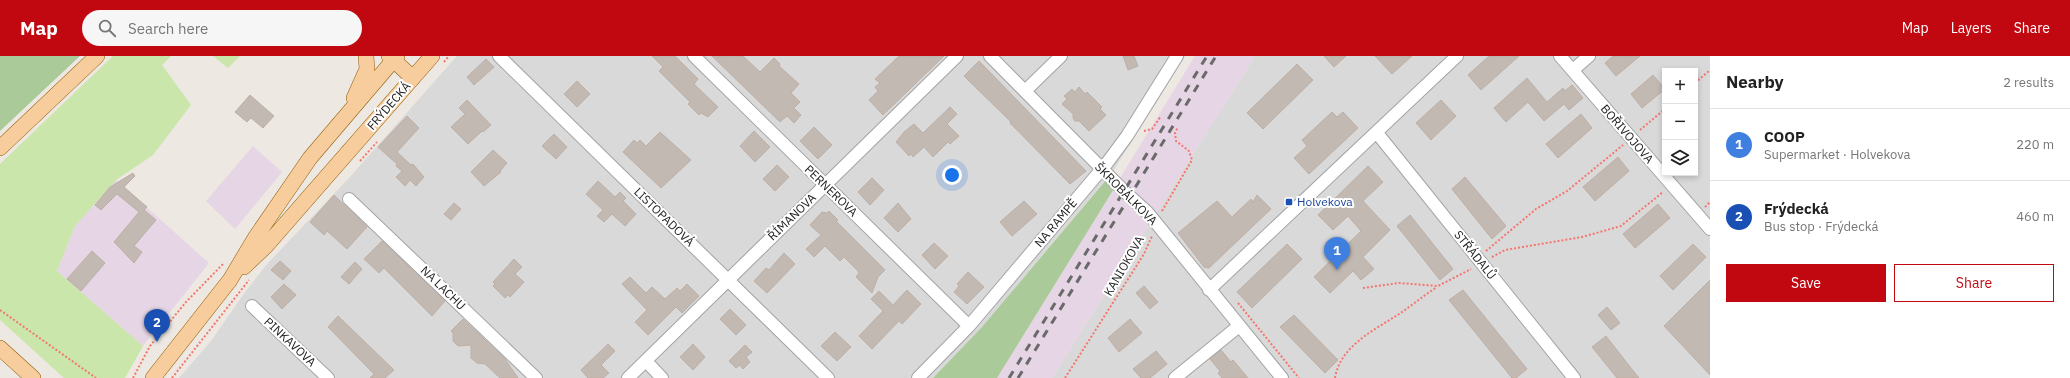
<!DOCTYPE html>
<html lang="en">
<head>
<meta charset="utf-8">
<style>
	:root { --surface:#fff; --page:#f6f6f6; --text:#222; --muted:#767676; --line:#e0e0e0; --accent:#c10810 }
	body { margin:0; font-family:"IBM Plex Sans",sans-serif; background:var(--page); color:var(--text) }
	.controls { position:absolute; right:12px; top:12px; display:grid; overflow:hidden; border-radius:0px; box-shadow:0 2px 6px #0003 }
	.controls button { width:36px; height:36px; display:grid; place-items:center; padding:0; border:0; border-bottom:1px solid var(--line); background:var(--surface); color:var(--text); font:20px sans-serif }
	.you { position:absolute; left:952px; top:119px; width:14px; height:14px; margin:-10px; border:3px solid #fff; border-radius:50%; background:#1a73e8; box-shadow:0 0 0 6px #1a73e833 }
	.badge { display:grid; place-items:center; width:26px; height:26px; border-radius:50%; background:var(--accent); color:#fff; font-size:13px; font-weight:700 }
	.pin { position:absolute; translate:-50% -33px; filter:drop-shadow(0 1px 2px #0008) }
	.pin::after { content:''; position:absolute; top:21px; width:14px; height:12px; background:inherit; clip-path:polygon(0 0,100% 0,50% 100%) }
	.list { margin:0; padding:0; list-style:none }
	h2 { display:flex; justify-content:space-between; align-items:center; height:52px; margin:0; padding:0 16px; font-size:17px }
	h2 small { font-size:13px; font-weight:400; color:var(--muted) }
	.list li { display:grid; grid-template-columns:26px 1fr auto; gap:12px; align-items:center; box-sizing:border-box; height:72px; padding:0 16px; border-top:1px solid var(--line) }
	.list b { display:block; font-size:15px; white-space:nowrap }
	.list p { margin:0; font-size:13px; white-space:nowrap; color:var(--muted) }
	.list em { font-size:13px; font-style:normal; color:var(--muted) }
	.actions { display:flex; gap:8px; padding:12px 16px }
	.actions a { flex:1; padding:9px 0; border:1px solid var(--accent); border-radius:0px; text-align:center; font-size:14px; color:var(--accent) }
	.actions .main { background:var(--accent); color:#fff }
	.icon { flex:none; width:22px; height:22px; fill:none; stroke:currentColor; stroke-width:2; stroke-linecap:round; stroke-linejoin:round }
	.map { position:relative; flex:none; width:1710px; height:322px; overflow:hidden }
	header { display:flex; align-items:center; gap:24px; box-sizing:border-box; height:56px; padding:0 20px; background:var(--accent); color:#fff }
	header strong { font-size:19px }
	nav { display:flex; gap:22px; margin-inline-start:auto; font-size:14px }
	.search { width:280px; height:36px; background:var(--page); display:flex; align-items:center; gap:10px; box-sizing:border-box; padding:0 14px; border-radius:22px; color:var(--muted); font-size:15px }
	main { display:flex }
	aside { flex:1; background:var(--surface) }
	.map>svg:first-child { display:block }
</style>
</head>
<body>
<header>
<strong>Map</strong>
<div class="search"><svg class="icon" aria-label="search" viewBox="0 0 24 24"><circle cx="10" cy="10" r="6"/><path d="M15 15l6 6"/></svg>Search here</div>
<nav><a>Map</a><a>Layers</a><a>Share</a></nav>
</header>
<main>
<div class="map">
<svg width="1710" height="322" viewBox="0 0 1710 322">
	<rect width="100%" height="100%" fill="#ede9e2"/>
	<path fill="#dad9d9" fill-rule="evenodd" d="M457,0H1185L1114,114L982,271L933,322H179L211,285L245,236L267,208L348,123Z
		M1255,0H1710V322H1052ZM1665,15H1695V117H1665Z"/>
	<path fill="#e6d5e4" d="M1195,0H1255L1052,322H997Z
		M253,90L282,116L235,173L206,145Z
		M116,124L209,207L143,290L57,215L75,170Z"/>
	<path fill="#cae6aa" d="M113,0H171L162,9L191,49L153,99L116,124L75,170L57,215L143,290L125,322H64L0,264V108Z
		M213,0H240L228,12Z"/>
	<path fill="#aacb99" d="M0,0H80L0,75Z
		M1106,124L1115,131L997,322H933L982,271Z"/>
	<path fill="#c2b9b2" stroke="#beafa5" d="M652,0H675L698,23L694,28L718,51L708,61L701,57L699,59L688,48L690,46L659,15L663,11Z
		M712,0H743L760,16L774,2L780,8L779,10L799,28L791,37L800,46L794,52L801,59L794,67L787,60L780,66Z
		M899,0H944L883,59L869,44L878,35L875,31L880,27L875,23Z
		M1123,0H1134L1138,10L1128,14Z
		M1324,0H1346L1334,11Z
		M1375,0H1412L1392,18Z
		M1489,0H1519L1481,34L1468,19Z
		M1613,0H1640L1616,20L1605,7Z
		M486,3L494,11L474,29L467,21Z
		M979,5L1086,115L1070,128L1010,67L1011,66L964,20Z
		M1297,8L1313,24L1263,73L1247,57Z
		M1653,19L1665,33L1642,52L1631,38Z
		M1527,22L1547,46L1563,32L1565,35L1572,29L1583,42L1569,54L1564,48L1544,65L1528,46L1506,66L1494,52Z
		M577,25L590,38L577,51L564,38Z
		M1079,31L1085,38L1087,36L1102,51L1100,53L1106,59L1089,75L1079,65H1075L1073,62V58L1062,48L1067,43L1064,40L1072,33L1075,36Z
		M250,39L274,60L263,72L251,62L247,66L235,56Z
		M467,44L491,69L483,76L482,75L468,88L451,71L465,58L459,52Z
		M1441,44L1456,60L1431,84L1416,67Z
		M950,51L957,58L947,68L959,80L950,88L948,86L933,101L924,91L913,101L911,98L909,100L896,86L904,76L914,68L923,77Z
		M1332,56L1337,61L1343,56L1358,72L1309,118L1294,102L1307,90L1302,84Z
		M1581,58L1592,72L1558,102L1546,88Z
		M407,60L419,72L397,96L411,109L413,108L424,121L416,130L410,124L405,130L396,121L402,115L396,110L397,108L378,91Z
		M814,71L832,89L818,103L800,85Z
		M754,75L770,91L755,106L740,90Z
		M660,76L691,104L661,132L623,96L634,84L637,87L640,84L646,90Z
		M554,78L567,91L556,103L542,90Z
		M493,94L507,107L500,115L501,116L484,130L471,116Z
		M1618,101L1629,115L1595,145L1583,131Z
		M777,109L789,121L775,135L763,123Z
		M1368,110L1383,126L1363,145L1390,174L1363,201L1374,213L1361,224L1353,215L1330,237L1314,221L1361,175L1348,160L1333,174L1318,159Z
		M133,117L135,120L124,131L147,151L144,154L156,164L134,190L142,196L134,207L114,186L139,156L117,138L101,154L95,149L110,131Z
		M1465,121L1506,170L1492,183L1452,133Z
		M872,122L884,134L870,149L858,136Z
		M598,125L615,141L620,136L626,142L623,145L636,158L625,170L612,158L604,166L597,160L603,154L586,138Z
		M334,139L367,171L347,193L327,175L324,179L310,166Z
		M1257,139L1271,153L1209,212L1204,211L1178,177L1217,145L1232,161L1251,143L1253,146Z
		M1024,145L1037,158L1012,180L1000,166Z
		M454,147L461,153L451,164L444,158Z
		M898,147L911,163L898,176L884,162Z
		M1658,148L1670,162L1635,192L1623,178Z
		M829,155L838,164L836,165L885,214L878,221L872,237L856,221L859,217L858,215L844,201L840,205L825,190L814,201L806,193L821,179L810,169L822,156L827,157Z
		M1410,159L1453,213L1440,224L1397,170Z
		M382,185L445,245L432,260L384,212L379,217L364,203Z
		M934,187L948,200L935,213L922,199Z
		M1287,188L1302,203L1252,252L1237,236Z
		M1693,188L1706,201L1673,234L1660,220Z
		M92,195L105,207L81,235L67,223Z
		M784,197L795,208L767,237L754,225L766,212L769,214Z
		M514,203L522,211L515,218L524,226L510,241L508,239L505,242L493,230L495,228L493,226Z
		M280,205L291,215L283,224L271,214Z
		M355,206L362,213L349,228L341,221Z
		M968,216L984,231L967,248L954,236L959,230L957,228Z
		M630,221L646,237L652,231L665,243L677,232L680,235L687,228L699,240L682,257L676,251L648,279L635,266L647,254L622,228Z
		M1710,224V319L1664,270Z
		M284,228L296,239L282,253L271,241Z
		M1144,230L1158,246L1150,253L1136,237Z
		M907,234L921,248L902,268L899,265L872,293L859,280L883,255L871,243L879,235L893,249Z
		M1463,234L1527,313L1516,322H1512L1449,244Z
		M1607,251L1620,267L1611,274L1598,259Z
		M730,253L746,269L736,279L720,263Z
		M1294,259L1338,304L1325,317L1280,271Z
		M338,260L394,314L385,322H370L374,318L328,271Z
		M463,263L505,303L518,322H500L485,308L477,307L471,302V289L458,290L453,285V277L451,275Z
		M1130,263L1142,277L1119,296L1108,282Z
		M835,276L851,291L837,305L821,290Z
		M1606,280L1627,307L1639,322H1617L1592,291Z
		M608,288L615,295L601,309L609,317L603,322H588L581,314Z
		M693,288L705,301L693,314L680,301Z
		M745,289L752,296L746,301L750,306L743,313L740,309L736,312L729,305Z
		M1221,294L1231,306L1233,304L1248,322H1222L1218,317L1220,315L1210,303Z
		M1156,295L1167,308L1150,322H1141L1133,313Z"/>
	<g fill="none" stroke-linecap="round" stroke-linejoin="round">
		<g stroke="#a3a3a3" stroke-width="14">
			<path id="minor" d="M499,0L828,322
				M694,0L969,270
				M990,0L1124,135L1148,157L1282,322
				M1560,0L1710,173
				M1573,14L1589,0
				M1025,35L1061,0
				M1377,77L1574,322
				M349,143L536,322
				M1209,234L1457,0
				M252,250L328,322
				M646,305L662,322
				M628,322L957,0
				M918,322L969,270L1107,107L1127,80L1177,0
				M1175,322L1239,270"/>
		</g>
		<g stroke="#8f5c06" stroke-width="16">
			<path id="major" d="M389,0L413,22
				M354,42L367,13L366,0
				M0,92L97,0
				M244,211L266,190L432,0
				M0,292L33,322
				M153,322L230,224L255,182L310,102L397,0"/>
		</g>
		<path stroke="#f4756d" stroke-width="2" stroke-dasharray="2 2" stroke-linecap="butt" d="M444,6L449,0
			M1695,27L1710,14
			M1640,74L1665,53
			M1144,75L1152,73L1161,60
			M360,105L377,86
			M1705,151L1710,146
			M1162,155L1192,104L1189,95L1176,85L1175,77L1178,71
			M1486,195L1536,153L1567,135L1623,89
			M1492,201L1505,194L1582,181L1621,170L1663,136
			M1363,232L1399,227L1438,230L1471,213
			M1238,247L1299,322
			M0,254L96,322
			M133,322L150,290L186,246L224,207
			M172,322L249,224
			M1065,322L1144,198L1152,180
			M1335,322C1340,291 1372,275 1396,260C1410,251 1423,240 1437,231"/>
		<use href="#minor" stroke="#fff" stroke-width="12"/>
		<use href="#major" stroke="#f8cd9d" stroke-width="15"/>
		<path stroke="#6a6a6a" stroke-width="3" stroke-dasharray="8 8" stroke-linecap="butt" d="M1009,322L1207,0
			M1018,322L1216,0"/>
	</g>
	<rect fill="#1a4fb4" stroke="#fff" stroke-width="1.5" x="1285" y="142" width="8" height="8" rx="2"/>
	<g text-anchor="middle" stroke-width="4" stroke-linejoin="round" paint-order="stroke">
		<g font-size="12" fill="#1c1c1c" stroke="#fff">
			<text transform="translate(389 50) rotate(-49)" y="4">FRÝDECKÁ</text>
			<text transform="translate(1627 78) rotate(49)" y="4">BOŘIVOJOVA</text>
			<text transform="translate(831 135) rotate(44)" y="4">PERNEROVA</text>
			<text transform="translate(1126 138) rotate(45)" y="4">ŠKROBÁLKOVA</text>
			<text transform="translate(664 161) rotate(44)" y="4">LISTOPADOVÁ</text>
			<text transform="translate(792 161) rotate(-44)" y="4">ŘÍMANOVA</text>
			<text transform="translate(1056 167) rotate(-50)" y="4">NA RAMPĚ</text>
			<text transform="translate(1475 199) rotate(51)" y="4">STŘÁDALŮ</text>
			<text transform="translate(1124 210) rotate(-60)" y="4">KANIOKOVA</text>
			<text transform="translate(443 232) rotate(44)" y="4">NA LACHU</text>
			<text transform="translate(290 286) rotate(43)" y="4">PINKAVOVA</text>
		</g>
		<g font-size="12" fill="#164399" stroke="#fff" text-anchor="start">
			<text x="1297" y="150">Holvekova</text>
		</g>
	</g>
</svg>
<div class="controls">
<button>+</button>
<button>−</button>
<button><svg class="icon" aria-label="layers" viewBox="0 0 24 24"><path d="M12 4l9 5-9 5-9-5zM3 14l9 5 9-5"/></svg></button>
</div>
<div class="you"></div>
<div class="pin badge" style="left:1337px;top:214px;background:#3f7fe0">1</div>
<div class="pin badge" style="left:157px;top:286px;background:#1a4fb4">2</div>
</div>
<aside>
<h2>Nearby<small>2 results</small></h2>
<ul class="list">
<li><span class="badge" style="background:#3f7fe0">1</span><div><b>COOP</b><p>Supermarket · Holvekova</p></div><em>220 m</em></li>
<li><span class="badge" style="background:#1a4fb4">2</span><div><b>Frýdecká</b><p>Bus stop · Frýdecká</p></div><em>460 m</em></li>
</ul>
<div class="actions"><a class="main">Save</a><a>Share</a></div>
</aside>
</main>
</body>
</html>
